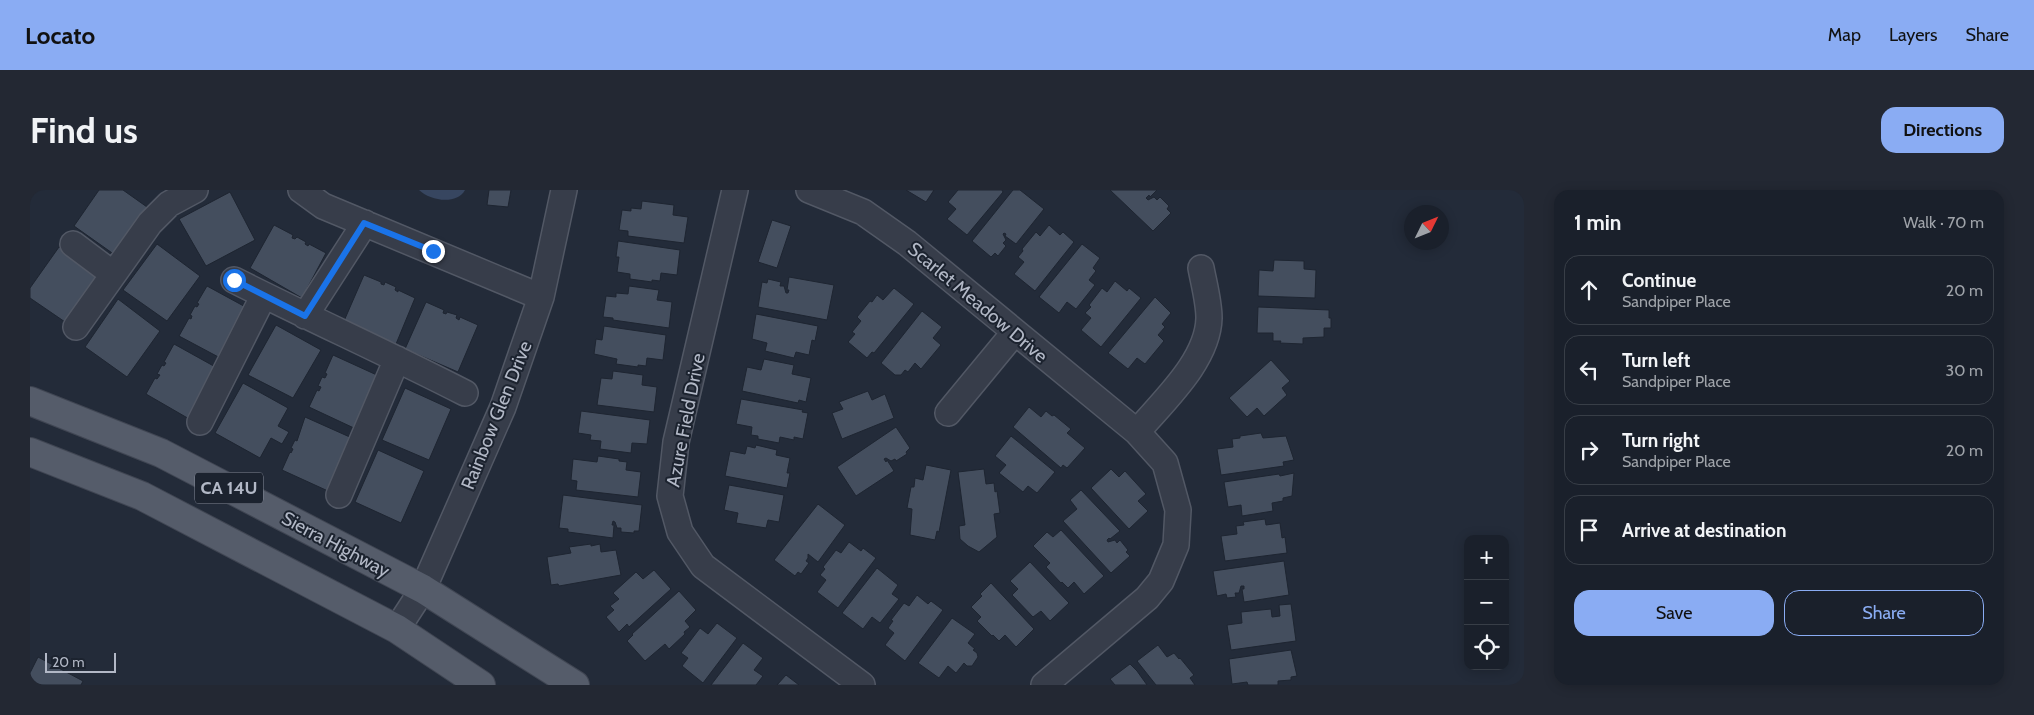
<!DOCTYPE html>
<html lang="en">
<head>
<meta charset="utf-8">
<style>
	:root { --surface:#1a202b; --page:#232833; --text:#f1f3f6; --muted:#9fa3a9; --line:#383e47; --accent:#8aacf3 }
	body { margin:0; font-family:Cabin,sans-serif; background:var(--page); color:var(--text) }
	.controls { position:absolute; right:15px; bottom:15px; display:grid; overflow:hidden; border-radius:10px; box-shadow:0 2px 12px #0003 }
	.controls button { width:45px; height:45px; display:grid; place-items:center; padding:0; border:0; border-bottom:1px solid var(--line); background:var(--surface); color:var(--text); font:25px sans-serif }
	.compass { position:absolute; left:1374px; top:15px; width:45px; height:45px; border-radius:50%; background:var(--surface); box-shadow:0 2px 12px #0003; rotate:47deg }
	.scale { position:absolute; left:15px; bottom:12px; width:71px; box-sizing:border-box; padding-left:5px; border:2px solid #b2b8c6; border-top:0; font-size:14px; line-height:18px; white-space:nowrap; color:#b2b8c6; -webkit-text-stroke:4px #1c232f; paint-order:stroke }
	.stop { position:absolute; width:15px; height:15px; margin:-11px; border:4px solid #1a73e8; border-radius:50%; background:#fff }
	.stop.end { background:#1a73e8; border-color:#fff; box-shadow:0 1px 5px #0008 }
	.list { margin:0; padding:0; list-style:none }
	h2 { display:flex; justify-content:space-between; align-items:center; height:65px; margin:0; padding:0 20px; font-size:21px }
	h2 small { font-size:16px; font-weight:400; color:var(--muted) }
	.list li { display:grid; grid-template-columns:32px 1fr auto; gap:15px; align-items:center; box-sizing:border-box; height:70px; margin:0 10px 10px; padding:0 10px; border:1px solid var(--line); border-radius:15px }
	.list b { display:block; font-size:19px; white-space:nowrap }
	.list p { margin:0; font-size:16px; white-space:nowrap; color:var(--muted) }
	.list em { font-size:16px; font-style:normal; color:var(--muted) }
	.actions { display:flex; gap:10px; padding:15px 20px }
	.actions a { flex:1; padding:11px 0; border:1px solid var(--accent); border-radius:15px; text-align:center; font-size:18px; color:var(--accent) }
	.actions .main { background:var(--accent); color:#111 }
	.icon { flex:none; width:28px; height:28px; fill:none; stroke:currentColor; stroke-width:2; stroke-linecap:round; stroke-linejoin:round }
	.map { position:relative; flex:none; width:1494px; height:495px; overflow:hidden; border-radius:15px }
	header { display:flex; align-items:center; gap:30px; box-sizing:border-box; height:70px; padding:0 25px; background:var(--accent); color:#111 }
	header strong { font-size:24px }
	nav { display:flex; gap:28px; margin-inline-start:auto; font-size:18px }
	.intro { display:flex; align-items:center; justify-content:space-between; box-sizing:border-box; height:120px; padding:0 30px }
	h1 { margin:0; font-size:35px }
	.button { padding:12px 22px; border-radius:15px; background:var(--accent); color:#111; font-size:18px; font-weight:700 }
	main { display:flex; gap:30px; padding:0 30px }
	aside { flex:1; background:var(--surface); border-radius:15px; box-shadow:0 2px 12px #0003 }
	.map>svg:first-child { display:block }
</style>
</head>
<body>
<header>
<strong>Locato</strong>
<nav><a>Map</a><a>Layers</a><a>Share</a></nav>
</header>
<div class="intro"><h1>Find us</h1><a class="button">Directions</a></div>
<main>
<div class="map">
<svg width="1494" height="495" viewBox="0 0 1494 495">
	<rect width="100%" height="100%" fill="#232b39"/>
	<path fill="#374660" d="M389,0H435C427,15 400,11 389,0Z"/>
	<path fill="#444e5e" stroke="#1e2531" d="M69,0H93L117,17L85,65L44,36Z
		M459,0H481L478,17L457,15Z
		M876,0H904L896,12Z
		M928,0H972L973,2L937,45L917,29L926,19L918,12Z
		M983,0H990L1014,19L986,54L975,46L976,44L974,43L973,44L976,50L973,53L976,56L968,66L965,63L961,67L942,51Z
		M1080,0H1127L1120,7L1119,5L1116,8L1118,10L1124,7L1127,10L1130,7L1139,16L1137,19L1141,23L1123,41Z
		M200,2L225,50L176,76L149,29Z
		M612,11L644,15L643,25L658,27L654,53L598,46V41L589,40L592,20L601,21V18L611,19Z
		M742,30L761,36L747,78L728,72Z
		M244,35L263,45L262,48L265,49L267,47L276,52L275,54L278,56L279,54L296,63L272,108L220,78Z
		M1019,35L1030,45L1033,42L1044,52L1005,101L984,84L994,72L988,67L993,61L992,59L1006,42L1010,46Z
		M588,51L650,60L647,85L631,83L630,91L622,90V92L600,89V84L587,82L589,67H586Z
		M127,54L170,86L137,131L93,100Z
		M1052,54L1070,68L1063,78L1066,81L1059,90L1065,95L1046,119L1037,112L1029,123L1009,107Z
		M29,57L71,87L38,134L0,108V98Z
		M1244,70L1274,71V79L1286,80L1285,108L1228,106L1229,80L1243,81Z
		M334,85L351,92V94L354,95L355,92L366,97L365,100L368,102V100L385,108L366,154L314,131Z
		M759,87L804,95L797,130L728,117L732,92L737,93L738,89L751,92L750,96H754L756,103H758L759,100H757Z
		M1085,91L1097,101L1099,98L1111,108L1071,157L1051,140L1061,128L1055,123L1061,117L1059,115L1072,98L1077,102Z
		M177,96L221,120L194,170L149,146L159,128L161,129L162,126L160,125L165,116L167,117L169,114L167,113Z
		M599,96L629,100L627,110L642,112L639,138L583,130V128L573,127L576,106L586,107V103L598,104Z
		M864,98L884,114L844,163L842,162L837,168L818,152L825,144L822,142L831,131L827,127L840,111L842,112L847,105L853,110Z
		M1125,107L1141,123L1132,134L1135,137L1128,145L1134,151L1115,174L1107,168L1098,179L1078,163Z
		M88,109L130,141L97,187L55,157Z
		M396,112L414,120L413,123L416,124L417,122L427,125L426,128L429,130L430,127L448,135L428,182L375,159Z
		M1228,117L1299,120V128H1301V138H1294V147L1273,148V154L1250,153L1251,151H1243V143H1227Z
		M892,121L912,137L903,148L911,155L891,179L885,173L878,182L875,180L871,185H865L851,173Z
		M726,124L788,136L785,151L782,150L779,165L766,162L764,168L735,161L737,153L722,149Z
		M246,135L291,160L263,208L218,185Z
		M574,136L636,145L633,170L617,168L616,176L608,175V177L586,174L587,169L564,164L566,149L572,150Z
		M144,154L189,179L161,230L116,204L125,188L127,189L130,185L127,184L132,175L134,176L136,173L134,172Z
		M303,165L349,186L326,239L279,217L287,200L289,201L291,197L288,196L292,187L295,188L297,184L295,183Z
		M734,169L764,175L762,184L781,188L776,212L769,210L768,213L712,201L717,177L731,180Z
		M1241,170L1260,191L1252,198L1257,205L1234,226L1227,218L1217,227L1199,208Z
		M583,181L613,185L612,195L627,197L624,222L567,215L571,188L582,189Z
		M213,193L258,218L248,236L259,242L252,254L241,248L230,268L185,243Z
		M375,198L421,219L399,270L352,250Z
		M838,201L842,210L855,204L864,228L812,249L802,223L813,219L809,212Z
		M711,209L773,220L772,222L778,223L773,249L764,247V250L750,247L749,253L728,249V246L721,245L722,237L706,234Z
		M999,217L1011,227L1016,221L1022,226L1024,225L1041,239L1037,243L1055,258L1037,278L1033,275L1031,278L983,237Z
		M551,221L620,230L617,254L602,253L601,263L570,259L571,251L560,250L561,245L548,243Z
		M275,227L322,248L298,301L252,280L260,262L261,263L263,259L261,258L265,250L267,251Z
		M866,237L880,258L876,262L877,264L866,271L865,269L861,271L856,268L854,269L856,272L857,270L864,281L826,306L807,277Z
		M1231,243L1233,248L1256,246L1264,270L1253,272L1254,276L1191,285L1187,259L1203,257L1202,249L1210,248V246Z
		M981,246L1025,282L1007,303L998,296L993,302L969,283L976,275L965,266Z
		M726,255L747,260L746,265L760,268L757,283H760L757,298L695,286L700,261L715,264L717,256L725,258Z
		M348,260L394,281L371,333L325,312Z
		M568,266L589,269V271L597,272L596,280L611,282L608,307L546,300L547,291L541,290L543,269L567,272Z
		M896,275L921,280L909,342L907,341L905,350L880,345L882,319L877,318L881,297H884L885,288L893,290Z
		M954,279L956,294L964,293L965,302L967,301L970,323L964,324L967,347L949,362L938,356L930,349L929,336L935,335L928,282Z
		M1081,279L1089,287L1095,281L1116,304L1108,311L1118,321L1099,339L1061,298Z
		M1264,283L1262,306L1253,308V311L1242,313L1243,321L1212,326L1211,315L1198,317L1194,292L1249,284L1250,286Z
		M699,295L754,305L749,332L738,330L736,338L706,333L708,323L694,320Z
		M1051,300L1090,341L1080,349L1079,348L1077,350L1078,352L1085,350L1087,353L1090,350L1098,360L1096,362L1100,366L1081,383L1033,331L1047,319L1040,310Z
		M533,305L612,315L609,341H604V343L591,342V338H587L585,332L583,331L582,335H584L583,348L538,342V339L529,338Z
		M788,314L815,335L788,372L778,364V368L776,371L779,373L771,384L768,382L765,386L744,370Z
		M1235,329L1236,335L1250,333L1252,348L1255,347L1257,363L1195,371L1191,346L1207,344L1206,336L1214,335L1213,332Z
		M1031,340L1074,386L1054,404L1044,392L1038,398L1032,392L1031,393L1016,377L1020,373L1003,356L1017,342L1023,347Z
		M819,352L831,361L833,358L846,368L808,418L787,402L796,390L790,385L795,379L793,377L806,360L811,363Z
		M561,354V356L570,354L571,362L586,360L591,385L529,396L528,394L521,395L517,367L541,363L539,357Z
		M1254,371L1259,405L1214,412L1212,399H1214V396H1211L1209,403H1205L1206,407L1197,408L1196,404L1187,406L1183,381Z
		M1000,372L1039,413L1020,431L1011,421L1003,427L982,405L988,399L980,391Z
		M847,378L868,395L862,404L869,409L850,433L842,427L833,439L812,423Z
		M624,380L641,399L599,437L597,434L589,442L576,427L584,420L580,416L589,409L583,403L606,382L613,389Z
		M961,393L1004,439L986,457L975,445L969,451L963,445L962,446L947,431L951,427L941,417L952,406L950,404Z
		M649,401L666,420L655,431L660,437L654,442L655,444L639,459L635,454L615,471L597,451L603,445L602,444Z
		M887,405L898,414L901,411L913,420L875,471L855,455L864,443L858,438L863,431L861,430L874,413L879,416Z
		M1261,414L1266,451L1201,460L1197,435L1212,433L1211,422L1241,419L1242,427L1250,426L1249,415Z
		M922,428L945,444L938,453L945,459L943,460L947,463L948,467L942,476H937L934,473L926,483L918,476L909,488L888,473Z
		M687,433L707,448L673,493L652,476L658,468L651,463L670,438L678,444Z
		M713,453L733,468L724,480L733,486L726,495H681Z
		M1128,455L1137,467L1144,463L1149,469L1150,468L1164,485L1160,488L1165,495H1126L1107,471Z
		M1261,460L1267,486L1261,487V490L1248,491V495H1218L1217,492L1202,494L1199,469Z
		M8,467L53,491L51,495H0V483Z
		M1100,474L1107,481L1117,495H1085L1080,489Z
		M756,485L769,495H747Z"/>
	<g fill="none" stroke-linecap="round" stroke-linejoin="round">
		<g stroke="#525865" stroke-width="28">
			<path id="minor" d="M271,0L293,16L511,107
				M705,0L646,252L640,306L650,342L673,376L832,495
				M779,0L833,22L877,53L1107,242L1135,273L1148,320L1146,355L1131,391L1117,408L1014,495
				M43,54L83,84
				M204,90C281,129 359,164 435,203
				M275,126L335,33
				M46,137L120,33L139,14L165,0
				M918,223L984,143
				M170,232L234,105
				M1107,242C1133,211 1178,171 1179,128C1179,112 1174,94 1171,78
				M309,305L367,169
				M367,439L393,399L473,217L511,107L534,0"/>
		</g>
		<g stroke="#404653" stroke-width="30">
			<path id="major" d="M0,211L131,263L393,399L545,495
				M0,262L112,306L367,439L451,495"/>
		</g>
		<use href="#minor" stroke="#373d4a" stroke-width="25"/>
		<use href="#major" stroke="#555c6a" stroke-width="28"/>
	</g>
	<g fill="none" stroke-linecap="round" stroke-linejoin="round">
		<path stroke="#1a73e8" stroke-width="6" d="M204,90L275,126L334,33L403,61"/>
	</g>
	<g text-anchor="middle" stroke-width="4" stroke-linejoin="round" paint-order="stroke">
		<rect fill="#1c232f" stroke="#858b99" stroke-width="1" x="165" y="282.5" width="68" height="31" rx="4"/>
		<g font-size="18" font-weight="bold" fill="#b2b8c6">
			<text x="199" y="304">CA 14U</text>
		</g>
		<g font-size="19" fill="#b2b8c6" stroke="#1c232f">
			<text transform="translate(948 112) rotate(40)" y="7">Scarlet Meadow Drive</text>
			<text transform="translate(466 225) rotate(-68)" y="7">Rainbow Glen Drive</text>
			<text transform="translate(655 230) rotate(-79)" y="7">Azure Field Drive</text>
			<text transform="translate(306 354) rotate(28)" y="7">Sierra Highway</text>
		</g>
	</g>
</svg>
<div class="controls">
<button>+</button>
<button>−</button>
<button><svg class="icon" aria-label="locate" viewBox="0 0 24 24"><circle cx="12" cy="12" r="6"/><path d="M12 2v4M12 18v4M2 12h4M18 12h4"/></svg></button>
</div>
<svg class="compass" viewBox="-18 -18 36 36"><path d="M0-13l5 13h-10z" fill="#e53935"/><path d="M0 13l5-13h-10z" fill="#9fa3a9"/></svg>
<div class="scale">20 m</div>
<div class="stop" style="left:204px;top:90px"></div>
<div class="stop end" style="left:403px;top:61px"></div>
</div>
<aside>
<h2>1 min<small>Walk · 70 m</small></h2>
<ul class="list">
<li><svg class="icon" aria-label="ahead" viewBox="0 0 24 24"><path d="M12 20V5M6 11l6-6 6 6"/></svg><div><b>Continue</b><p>Sandpiper Place</p></div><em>20 m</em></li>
<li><svg class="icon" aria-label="left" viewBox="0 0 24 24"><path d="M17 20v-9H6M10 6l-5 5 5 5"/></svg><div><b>Turn left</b><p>Sandpiper Place</p></div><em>30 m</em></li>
<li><svg class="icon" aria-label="right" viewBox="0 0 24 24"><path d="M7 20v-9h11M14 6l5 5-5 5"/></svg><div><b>Turn right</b><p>Sandpiper Place</p></div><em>20 m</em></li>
<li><svg class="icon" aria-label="arrive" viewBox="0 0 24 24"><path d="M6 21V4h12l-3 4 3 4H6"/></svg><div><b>Arrive at destination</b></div></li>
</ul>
<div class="actions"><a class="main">Save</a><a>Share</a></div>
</aside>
</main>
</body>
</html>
